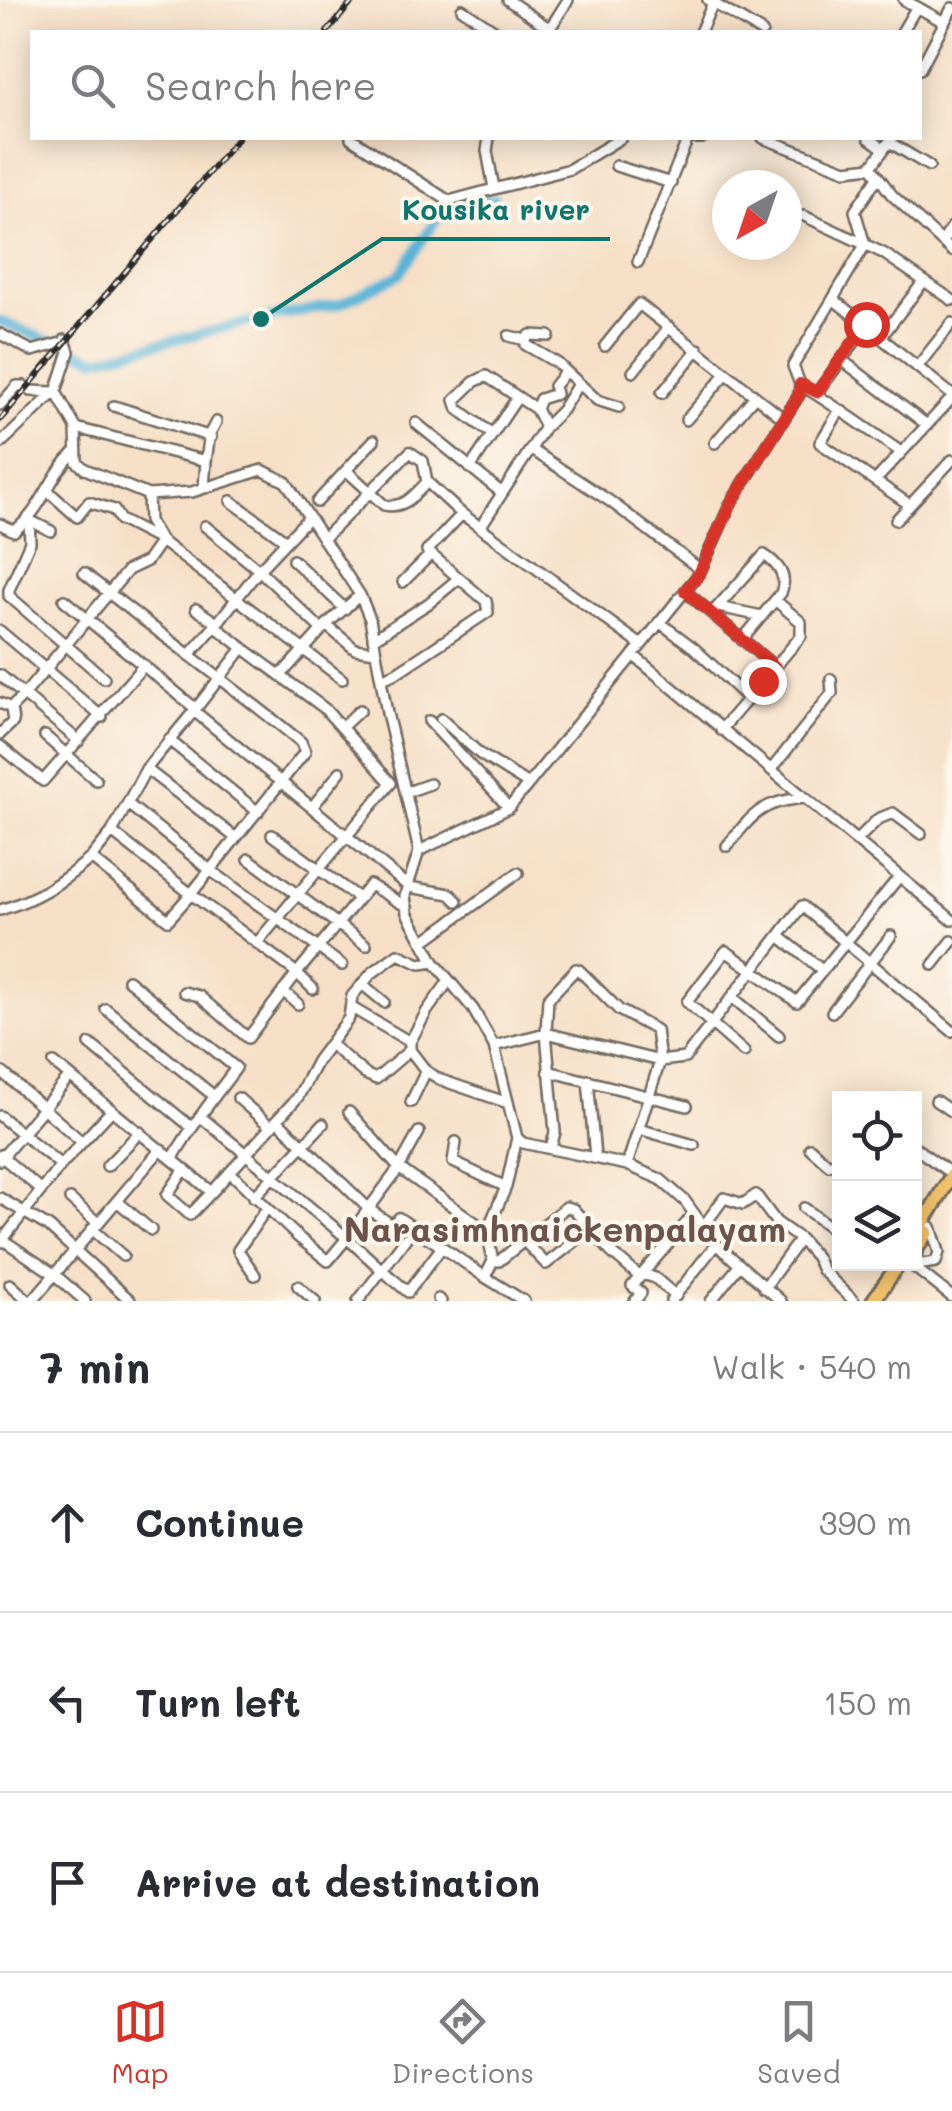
<!DOCTYPE html>
<html lang="en">
<head>
<meta charset="utf-8">
<style>
	:root { --surface:#fff; --page:#f7f7f7; --text:#2b2b33; --muted:#7c7c81; --line:#e1e1e2; --accent:#d93025 }
	body { margin:0; font-family:Mali,sans-serif; background:var(--page); color:var(--text) }
	.controls { position:absolute; right:30px; bottom:30px; display:grid; overflow:hidden; border-radius:0px; box-shadow:0 5px 25px #0003 }
	.controls button { width:90px; height:90px; display:grid; place-items:center; padding:0; border:0; border-bottom:2px solid var(--line); background:var(--surface); color:var(--text); font:50px sans-serif }
	.compass { position:absolute; left:712px; top:170px; width:90px; height:90px; border-radius:50%; background:var(--surface); box-shadow:0 5px 25px #0003; rotate:220deg }
	.stop { position:absolute; width:30px; height:30px; margin:-22px; border:8px solid #d93025; border-radius:50%; background:#fff }
	.stop.end { background:#d93025; border-color:#fff; box-shadow:0 2px 10px #0008 }
	.list { margin:0; padding:0; list-style:none }
	h2 { display:flex; justify-content:space-between; align-items:center; height:130px; margin:0; padding:0 40px; font-size:42px }
	h2 small { font-size:32px; font-weight:400; color:var(--muted) }
	.list li { display:grid; grid-template-columns:65px 1fr auto; gap:30px; align-items:center; box-sizing:border-box; height:180px; padding:0 40px; border-top:2px solid var(--line) }
	.list b { display:block; font-size:38px; white-space:nowrap }
	.list em { font-size:32px; font-style:normal; color:var(--muted) }
	.icon { flex:none; width:55px; height:55px; fill:none; stroke:currentColor; stroke-width:2; stroke-linecap:round; stroke-linejoin:round }
	.map { position:relative; flex:none; width:952px; height:1301px; overflow:hidden }
	.search { position:absolute; background:var(--surface); box-shadow:0 5px 25px #0003; left:30px; right:30px; top:30px; height:110px; display:flex; align-items:center; gap:25px; box-sizing:border-box; padding:0 35px; border-radius:0px; color:var(--muted); font-size:38px }
	.sheet { height:670px; background:var(--surface) }
	nav { display:flex; justify-content:space-around; align-items:center; box-sizing:border-box; height:140px; border-top:2px solid var(--line); background:var(--surface); font-size:28px; color:var(--muted) }
	nav a { display:grid; justify-items:center; gap:5px }
	nav .on { color:var(--accent) }
	.map>svg:first-child { display:block }
</style>
</head>
<body>
<div class="map">
<svg width="952" height="1301" viewBox="0 0 952 1301">
	<rect width="100%" height="100%" fill="#fbf7ec"/>
	<filter id="ink" filterUnits="userSpaceOnUse"><feTurbulence type="fractalNoise" baseFrequency=".01" numOctaves="2"/><feDisplacementMap in="SourceGraphic" scale="20" xChannelSelector="R" yChannelSelector="G"/><feConvolveMatrix kernelMatrix="1 2 1 2 8 2 1 2 1" color-interpolation-filters="sRGB"/></filter>
	<filter id="wash" filterUnits="userSpaceOnUse"><feTurbulence type="fractalNoise" baseFrequency=".0048" numOctaves="4" result="noise"/><feDisplacementMap in="SourceGraphic" scale="40" xChannelSelector="R" yChannelSelector="G"/><feGaussianBlur stdDeviation="2.25" result="paint"/><feColorMatrix in="noise" values="0 0 0 0 0 0 0 0 0 0 0 0 0 0 0 0 0 1.4 0 .05"/><feComposite in="paint" operator="in"/></filter>
	<g filter="url(#wash)">
		<rect width="100%" height="100%" fill="#f6dfc6"/>
		<g fill="none" stroke-linecap="round" stroke-linejoin="round">
			<path stroke="#58b2d6" stroke-width="10" d="M0,321L49,341
				M76,351L96,359L261,319L340,304L399,275L445,207L495,198"/>
		</g>
	</g>
	<g filter="url(#ink)">
		<g fill="none" stroke-linecap="round" stroke-linejoin="round">
			<g stroke="#726a61" stroke-width="14">
				<path id="minor" d="M508,0L550,29
					M708,0L762,32
					M904,0L944,22
					M462,9L497,32
					M549,30L568,0
					M700,32L713,3
					M902,32L916,8
					M920,69L952,8
					M351,138L449,201L570,169L621,138
					M489,138L487,151L494,188
					M681,138H702
					M763,138L846,170L871,167
					M869,138L884,149
					M892,138L871,167L892,195L952,251
					M889,142L929,166
					M616,166L671,183
					M804,216L883,253L952,300
					M943,241L952,227
					M638,262L688,138
					M833,299L952,395
					M0,334L32,351L61,343
					M509,336L526,340L530,335L549,336
					M882,336L924,281
					M65,340L69,352L56,392L76,428L77,462L85,469L148,495L192,492L262,470L286,482L360,595L370,619L387,713L419,851L405,895L407,913L434,962L473,1009L494,1046L517,1138L523,1143L627,1165L660,1179L685,1201L716,1244L781,1301
					M526,340V345L557,363L597,400L619,407
					M605,346L639,304L784,419
					M842,360L927,425
					M918,366L952,323
					M633,372L669,327
					M800,384L840,410L820,443L875,481L952,398
					M31,391L53,392
					M662,393L698,349
					M817,393L867,325
					M0,405L17,386H24
					M114,406L211,437
					M536,409L540,399L556,394L554,386L565,372
					M840,410L901,452
					M686,420L726,374
					M416,423L502,493
					M76,428L206,461L204,488
					M492,434L458,409L455,400L474,382L486,376L536,409L545,427
					M715,443L755,396
					M0,444L56,391
					M532,450L611,502L701,570
					M206,461L210,433L216,422
					M470,468L517,398
					M347,471L384,505C404,509 414,496 427,482
					M875,481L910,505
					M49,492L77,517L89,502L114,510L120,520L161,541L342,679
					M148,495L149,521L161,541
					M231,501L286,541
					M317,502L374,440
					M29,520L30,542L9,590V596L104,678
					M29,520L51,531
					M896,520L952,460
					M0,524L14,531C44,509 47,478 75,452
					M205,526L259,570L322,630
					M481,526L545,427L562,410L578,384
					M323,539L410,452L423,461L427,482L462,514
					M293,560L345,609
					M84,573C155,631 230,684 301,742L305,752L191,894L112,832
					M403,582L431,554
					M685,591L775,667L721,730
					M64,600L196,709
					M718,607L762,616
					M196,609L217,623
					M712,613L764,555C778,564 788,576 781,593L742,640
					M659,622L694,648L748,699
					M326,625L355,649L376,652
					M0,631L102,717
					M373,639L429,603L459,578
					M243,648L215,626L259,570L309,517
					M190,654L215,626
					M633,655L952,920
					M775,667L801,636V622L775,600
					M0,675L79,741
					M281,675L326,625L360,595
					M382,679L396,673L488,612L486,601L427,551L462,514L641,645
					M0,703L11,708L24,695L128,570L147,561L161,541
					M194,711L243,648L324,708L391,783L257,943
					M441,719L480,754L528,784
					M429,721L509,808
					M343,726L360,710
					M0,734L13,722L11,708
					M45,736L96,780
					M169,740L258,812
					M0,746L43,781L144,665
					M146,769L236,838
					M771,770L832,693L831,679
					M407,792L430,784
					M129,805L210,870L342,965
					M313,806L340,772
					M272,835L358,898
					M856,841L878,819L893,813L921,834
					M727,846C754,813 762,801 806,798
					M419,851L509,808L699,574L731,503L799,395L800,384L793,366L865,245L855,211L878,177
					M249,859L366,945
					M407,907L370,885L297,973L191,894L168,920L91,858L112,832L146,769L194,711L409,887L450,894L457,901
					M0,910C37,899 61,883 91,858
					M779,936L822,970
					M424,941L518,873
					M434,962L420,964L398,954L372,973L352,996L349,1018L317,1061L298,1097L277,1120L370,1210L392,1225L399,1218L442,1247
					M933,965L952,941
					M128,980L236,1068C213,1099 191,1126 173,1158
					M448,982L427,1011L410,1042V1050L426,1071L441,1080L508,1103
					M362,984L384,1002
					M283,991L298,1004
					M184,992L199,996L248,1038L297,973L313,989
					M732,997L779,1036
					M352,1008L410,1042
					M106,1009L214,1096
					M832,1012L891,936
					M90,1044L190,1126
					M330,1044L365,1074L376,1079L410,1050
					M494,1046L546,1033L660,1061L656,1030L619,1010L579,970L576,969L548,999L546,1033L555,1132L551,1148
					M744,1052L687,1002L726,951L797,1002L899,877
					M54,1063L70,1076
					M548,1071L687,1106
					M0,1076L3,1073L82,1142
					M588,1080L595,1157
					M238,1098L271,1127
					M936,1101L952,1112
					M411,1102L426,1071
					M349,1112L399,1168L419,1132
					M0,1116L61,1165L112,1110
					M201,1117L347,1238L328,1261L298,1237L230,1172
					M639,1129L694,1145
					M517,1138L506,1187L487,1231L493,1261L485,1277L524,1301
					M456,1142L453,1162L506,1187
					M914,1147L952,1174
					M810,1148L829,1165L840,1160
					M0,1155L41,1190
					M0,1160L70,1076L212,1192L277,1120
					M627,1165L660,1061L685,1058L802,906L952,1031
					M107,1166L140,1132
					M185,1169L167,1195L190,1215L212,1192
					M254,1197L323,1124
					M0,1198L49,1227L130,1300
					M70,1199L98,1223
					M117,1201L151,1230
					M804,1208L840,1234
					M703,1227L724,1198L743,1204L756,1195L776,1222L800,1239L816,1257L822,1270L854,1301
					M92,1229L123,1256
					M0,1238L54,1274L85,1301
					M406,1238L382,1270L408,1292L442,1247L485,1277
					M524,1241L546,1264L591,1229L611,1252L640,1277
					M1,1242L61,1165
					M914,1260L923,1264L936,1262L939,1252L931,1227
					M493,1261H499L566,1207L573,1209L591,1229
					M910,1264L952,1297
					M643,1274L655,1278L676,1296
					M255,1275L238,1250L267,1208
					M10,1284L29,1301
					M298,1286L315,1301
					M764,1288L800,1239
					M438,1299L441,1301
					M32,1301L161,1149
					M358,1301L382,1270L347,1238L399,1168L487,1231
					M635,1301L641,1293L632,1286L694,1214
					M671,1301L716,1244
					M711,1301L738,1267"/>
			</g>
			<g stroke="#726a61" stroke-width="18">
				<path id="highway" d="M914,1238L952,1175
					M914,1253L927,1232
					M873,1301L899,1264"/>
			</g>
			<use href="#minor" stroke="#fff" stroke-width="9"/>
			<use href="#highway" stroke="#f2c26a" stroke-width="12"/>
			<g stroke="#2b2b2b" stroke-width="6">
				<path id="rail" d="M327,32L354,0
					M0,420L238,138"/>
			</g>
			<use href="#rail" stroke="#fbf7ec" stroke-width="2.5" stroke-dasharray="8" stroke-linecap="butt"/>
		</g>
	</g>
	<g fill="none" stroke-linecap="round" stroke-linejoin="round" filter="url(#ink)">
		<path stroke="#d93025" stroke-width="12" d="M763,681L775,667L685,591L699,574L731,503L799,395L800,384L817,392L866,324"/>
	</g>
	<g text-anchor="middle" stroke-width="8" stroke-linejoin="round" paint-order="stroke">
		<g font-size="35" font-weight="bold" fill="#6e534d" stroke="#fbf7ec">
			<text x="565" y="1242">Narasimhnaickenpalayam</text>
		</g>
	</g>
	<path fill="none" stroke="#0f766e" stroke-width="4" d="M261 319L382 239H610"/>
	<circle fill="#0f766e" stroke="#fbf7ec" stroke-width="4" cx="261" cy="319" r="10"/>
	<g font-size="28" text-anchor="middle" font-weight="bold" fill="#0f766e" stroke="#fbf7ec" stroke-width="8" stroke-linejoin="round" paint-order="stroke">
		<text x="496" y="220">Kousika river</text>
	</g>
</svg>
<div class="controls">
<button><svg class="icon" aria-label="locate" viewBox="0 0 24 24"><circle cx="12" cy="12" r="6"/><path d="M12 2v4M12 18v4M2 12h4M18 12h4"/></svg></button>
<button><svg class="icon" aria-label="layers" viewBox="0 0 24 24"><path d="M12 4l9 5-9 5-9-5zM3 14l9 5 9-5"/></svg></button>
</div>
<svg class="compass" viewBox="-18 -18 36 36"><path d="M0-13l5 13h-10z" fill="#e53935"/><path d="M0 13l5-13h-10z" fill="#7c7c81"/></svg>
<div class="stop" style="left:866px;top:324px"></div>
<div class="stop end" style="left:763px;top:681px"></div>
<div class="search"><svg class="icon" aria-label="search" viewBox="0 0 24 24"><circle cx="10" cy="10" r="6"/><path d="M15 15l6 6"/></svg>Search here</div>
</div>
<section class="sheet">
<h2>7 min<small>Walk · 540 m</small></h2>
<ul class="list">
<li><svg class="icon" aria-label="ahead" viewBox="0 0 24 24"><path d="M12 20V5M6 11l6-6 6 6"/></svg><div><b>Continue</b></div><em>390 m</em></li>
<li><svg class="icon" aria-label="left" viewBox="0 0 24 24"><path d="M17 20v-9H6M10 6l-5 5 5 5"/></svg><div><b>Turn left</b></div><em>150 m</em></li>
<li><svg class="icon" aria-label="arrive" viewBox="0 0 24 24"><path d="M6 21V4h12l-3 4 3 4H6"/></svg><div><b>Arrive at destination</b></div></li>
</ul>
</section>
<nav>
<a class="on"><svg class="icon" aria-label="map" viewBox="0 0 24 24"><path d="M3 6l6-2 6 2 6-2v14l-6 2-6-2-6 2zM9 4v14M15 6v14"/></svg>Map</a>
<a><svg class="icon" aria-label="directions" viewBox="0 0 24 24"><path d="M12 3l9 9-9 9-9-9zM9 14v-3h6M13 9l2 2-2 2"/></svg>Directions</a>
<a><svg class="icon" aria-label="saved" viewBox="0 0 24 24"><path d="M7 4h10v16l-5-4-5 4z"/></svg>Saved</a>
</nav>
</body>
</html>
